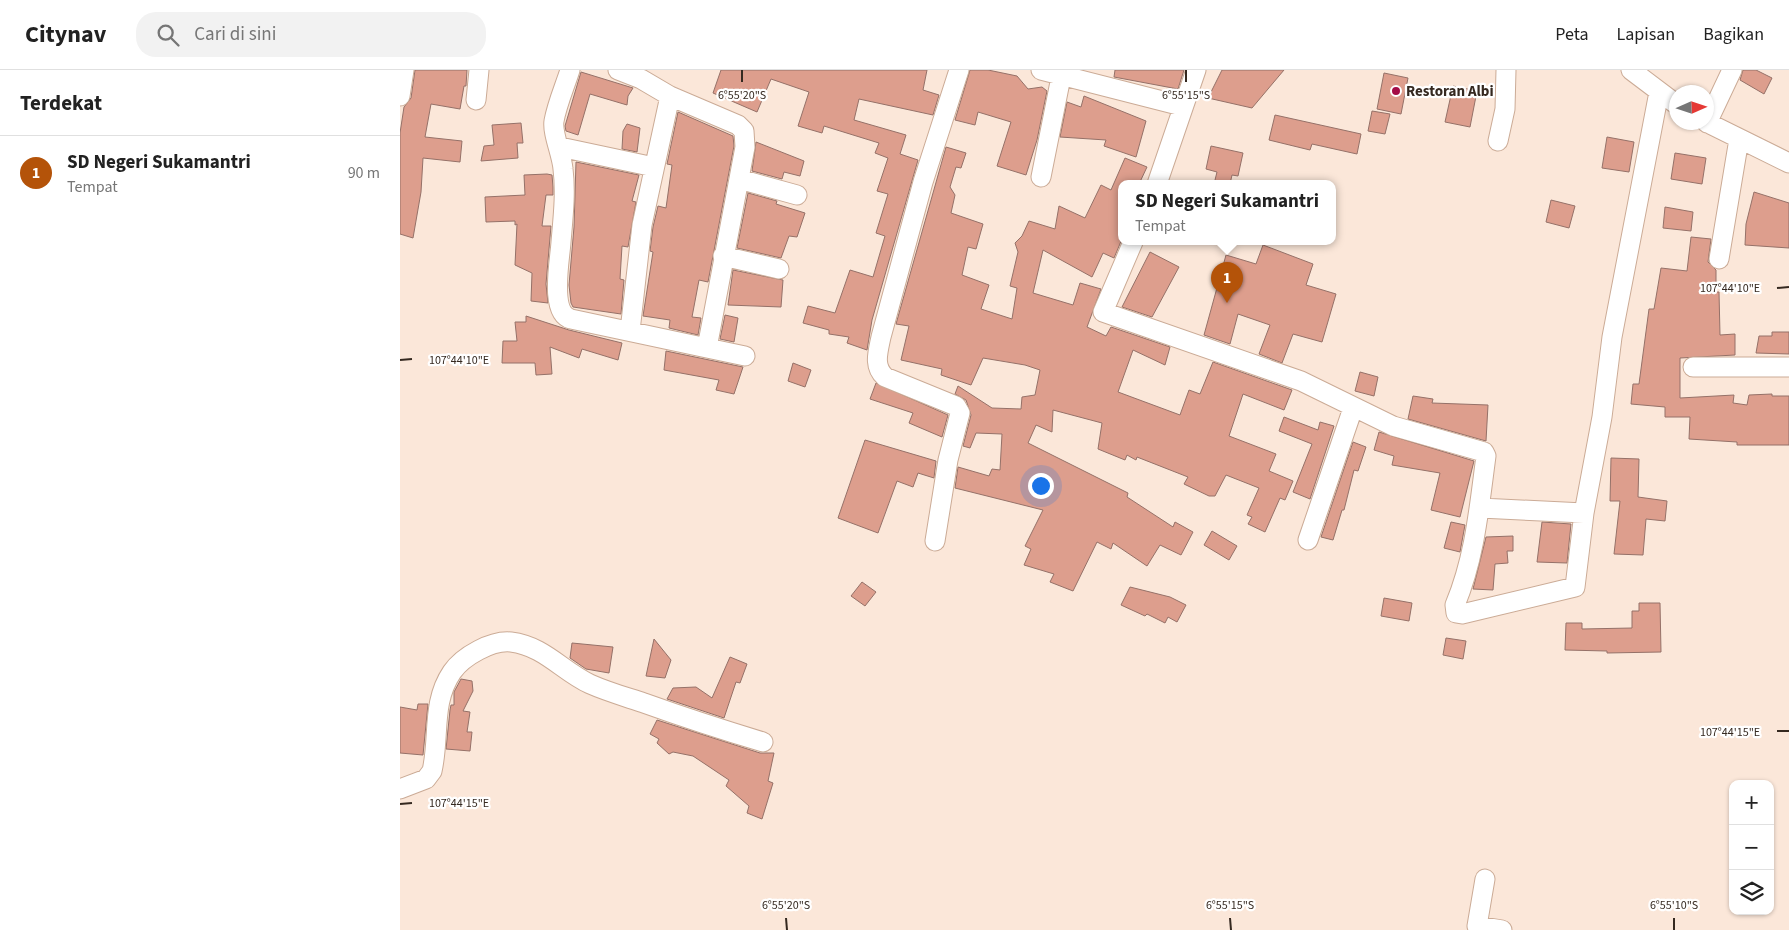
<!DOCTYPE html>
<html lang="id">
<head>
<meta charset="utf-8">
<style>
	:root { --surface:#fff; --page:#f2f2f2; --text:#222; --muted:#767676; --line:#e0e0e0; --accent:#b45309 }
	body { margin:0; font-family:"Source Sans 3",sans-serif; background:var(--page); color:var(--text) }
	.controls { position:absolute; right:15px; bottom:15px; display:grid; overflow:hidden; border-radius:10px; box-shadow:0 1px 4px #0004 }
	.controls button { width:45px; height:45px; display:grid; place-items:center; padding:0; border:0; border-bottom:1px solid var(--line); background:var(--surface); color:var(--text); font:25px sans-serif }
	.compass { position:absolute; left:1269px; top:15px; width:45px; height:45px; border-radius:50%; background:var(--surface); box-shadow:0 1px 4px #0004; rotate:87deg }
	.you { position:absolute; left:640px; top:415px; width:18px; height:18px; margin:-12px; border:4px solid #fff; border-radius:50%; background:#1a73e8; box-shadow:0 0 0 8px #1a73e833 }
	.badge { display:grid; place-items:center; width:32px; height:32px; border-radius:50%; background:var(--accent); color:#fff; font-size:16px; font-weight:700 }
	.pin { position:absolute; translate:-50% -41px; filter:drop-shadow(0 1px 2px #0008) }
	.pin::after { content:''; position:absolute; top:26px; width:18px; height:15px; background:inherit; clip-path:polygon(0 0,100% 0,50% 100%) }
	.popup { position:absolute; left:718px; top:110px; width:218px; height:65px; box-sizing:border-box; display:grid; place-content:center; border-radius:10px; background:var(--surface); filter:drop-shadow(0 1px 4px #0005); font-size:16px; white-space:nowrap; color:var(--muted) }
	.popup b { font-size:19px; color:var(--text) }
	.popup::after { content:''; position:absolute; left:50%; top:100%; margin-left:-10px; border:10px solid transparent; border-top-color:var(--surface) }
	.list { margin:0; padding:0; list-style:none }
	h2 { display:flex; justify-content:space-between; align-items:center; height:65px; margin:0; padding:0 20px; font-size:21px }
	h2 small { font-size:16px; font-weight:400; color:var(--muted) }
	.list li { display:grid; grid-template-columns:32px 1fr auto; gap:15px; align-items:center; box-sizing:border-box; height:75px; padding:0 20px; border-top:1px solid var(--line) }
	.list b { display:block; font-size:19px; white-space:nowrap }
	.list p { margin:0; font-size:16px; white-space:nowrap; color:var(--muted) }
	.list em { font-size:16px; font-style:normal; color:var(--muted) }
	.icon { flex:none; width:28px; height:28px; fill:none; stroke:currentColor; stroke-width:2; stroke-linecap:round; stroke-linejoin:round }
	.map { position:relative; flex:none; width:1389px; height:860px; overflow:hidden }
	header { display:flex; align-items:center; gap:30px; box-sizing:border-box; height:70px; padding:0 25px; background:var(--surface); border-bottom:1px solid var(--line) }
	header strong { font-size:24px }
	nav { display:flex; gap:28px; margin-inline-start:auto; font-size:18px }
	.search { width:350px; height:45px; background:var(--page); display:flex; align-items:center; gap:12px; box-sizing:border-box; padding:0 18px; border-radius:20px; color:var(--muted); font-size:19px }
	main { display:flex }
	aside { flex:1; background:var(--surface) }
	.map>svg:first-child { display:block }
</style>
</head>
<body>
<header>
<strong>Citynav</strong>
<div class="search"><svg class="icon" aria-label="search" viewBox="0 0 24 24"><circle cx="10" cy="10" r="6"/><path d="M15 15l6 6"/></svg>Cari di sini</div>
<nav><a>Peta</a><a>Lapisan</a><a>Bagikan</a></nav>
</header>
<main>
<aside>
<h2>Terdekat<small></small></h2>
<ul class="list">
<li><span class="badge">1</span><div><b>SD Negeri Sukamantri</b><p>Tempat</p></div><em>90 m</em></li>
</ul>
</aside>
<div class="map">
<svg width="1389" height="860" viewBox="0 0 1389 860">
	<rect width="100%" height="100%" fill="#fbe7d9"/>
	<path fill="#dd9e8d" stroke="#957168" d="M15,0H67L66,16H64L60,39L31,34L25,67L62,71L60,92L23,88L21,122L13,168L0,164V63L4,37L11,28Z
		M321,0H527L523,20L539,25L533,45L459,29L454,50L506,65L500,84L518,90L472,250L467,280L447,273L449,267L429,264V260L403,253L408,236L435,243L450,200L473,207L485,166L476,163L488,124L477,121L488,88L475,83L479,73L424,56L422,63L398,56L409,22L371,9L357,42L313,23Z
		M570,0H588L617,6L628,19L642,17L647,21L637,70L626,105L597,96L611,52L578,42L575,55L555,50Z
		M715,0H784L778,19L714,7Z
		M822,0H884L852,38L808,28Z
		M1343,0H1356L1372,8L1364,24L1340,10Z
		M181,2L233,18L228,26L227,35L190,24L178,65L166,61L165,56Z
		M984,3L1008,8L1001,44L977,39Z
		M1053,16L1077,21L1070,57L1045,52Z
		M684,26L746,51L736,87L704,76L706,70L660,67L667,32L681,37Z
		M972,41L990,44L985,64L968,61Z
		M278,42L333,66L334,76L308,212L299,210L292,247L301,248L298,265L269,258L270,250L243,246L253,182L250,181L253,157L258,136L266,138L272,95L267,94Z
		M875,45L961,64L957,84L912,74L910,80L869,70Z
		M121,53L123,73H117L118,88L81,91L84,76L94,75L92,55Z
		M227,54L240,58L237,82L222,79L223,61Z
		M1207,67L1234,72L1229,102L1202,98Z
		M356,72L404,91L400,106L384,102L382,109L352,101Z
		M811,76L843,83L838,106L832,105L830,114H814L817,102L806,99Z
		M546,77L566,83L561,98L556,97L550,117L555,125L551,143L583,154L576,179L568,177L562,205L589,215L581,239L612,249L617,218L610,216L618,182L615,173L622,166L629,151L655,159L659,136L685,148L701,115L711,120L725,88L747,97L739,114H722V169L714,188L703,183L692,207L643,180L633,223L673,235L680,213L701,219L687,257L706,266L711,257L770,277L765,295L733,280L718,322L780,345L789,320L800,324L813,292L892,320L884,340L843,324L829,366L876,384L869,401L893,411L885,430L880,428L865,462L848,454L852,447L847,445L859,418L826,405L815,426H809L784,414L788,407L737,387L736,390L727,385L725,390L698,379L702,353L653,340L652,362L636,355L628,373L728,423L727,427L773,457L775,452L793,462L781,485L760,475L747,496L713,473L711,479L697,472L673,521L650,512L654,504L624,495L631,479L625,476L643,440L555,418L558,397L589,406L592,399L600,400L602,364L576,363L570,378L563,376L571,345L566,330L555,324L558,316L592,338L621,339L622,327L635,325L640,300L625,295L583,288L571,315L541,305L542,299L501,290L509,256L496,254Z
		M1275,83L1306,88L1302,114L1271,109Z
		M176,92L239,105L232,131L236,132L228,177L222,176L220,209L224,210L221,244L173,237L171,233L169,215L174,157Z
		M147,104L152,105L153,117V125H146L142,156H151L146,214L148,233L131,231L132,203L115,195L117,154L115,155V151L86,152L85,127L125,125L124,105Z
		M1354,122L1389,133V178L1345,175L1346,154Z
		M348,123L377,131L376,134L405,143L397,167L389,166L381,188L337,178Z
		M1151,130L1175,136L1169,158L1146,152Z
		M1265,137L1293,142L1291,161L1263,158Z
		M1291,167L1311,169L1308,192L1316,200V222H1319L1320,265L1335,264V285L1280,288V328L1334,325L1333,333L1347,335L1349,325L1372,324V326H1389V375H1337V372L1289,369L1290,347H1265V337L1231,334L1233,314H1239L1249,239H1254L1261,198L1287,201Z
		M863,175L913,194L906,215L936,224L922,272L893,264L882,293L859,284L870,255L838,244L830,274L804,265L826,185L856,194Z
		M750,182L779,197L752,247L722,237Z
		M333,200L383,210L381,237L328,235Z
		M325,245L338,248L334,272L320,269Z
		M126,246L169,260L222,273L218,290L182,279L179,288L150,277L152,304L136,305L135,293H102L103,271H117L115,252H126Z
		M1372,262H1389V284L1356,283L1359,266H1372Z
		M266,281L343,297L334,324L316,320L319,310L264,300Z
		M393,293L411,300L405,317L388,311Z
		M960,302L978,307L974,326L955,321Z
		M476,313L548,345L542,367L509,353L513,343L470,329Z
		M1013,326L1033,329L1032,333L1088,335L1086,371L1008,349Z
		M884,347L918,360L920,352L934,356L910,429L893,422L912,374L879,361Z
		M979,362L1074,391L1060,447L1031,440L1040,403L992,395L994,386L974,380Z
		M465,370L536,391L534,408L518,403L513,417L497,411L478,463L438,448Z
		M953,372L966,377L958,401L954,400L944,440H942L933,470L921,467Z
		M1211,388L1239,389L1238,427L1267,431L1265,451L1246,449L1243,485L1214,484L1220,431H1210Z
		M1051,452L1065,455L1060,482L1044,478Z
		M1142,452L1171,454L1167,493L1137,492Z
		M812,461L837,476L829,490L804,475Z
		M1113,466V481H1107L1108,493L1095,494L1093,520L1073,519L1086,467Z
		M462,512L476,522L465,536L451,526Z
		M730,517L770,527L786,535L777,552L768,547L765,553L747,544L745,546L721,535Z
		M984,528L1012,533L1009,551L981,546Z
		M1239,533H1260L1261,582L1207,583V581L1165,580L1166,553H1182V559L1232,558V541H1239Z
		M1046,568L1066,571L1063,589L1043,585Z
		M254,569L271,590L265,608L246,606Z
		M172,573L213,577L209,603L186,599L170,588Z
		M330,587L347,594L340,613L336,612L324,648L267,629L273,618L296,617L312,628Z
		M61,609L72,611L73,621L63,641L70,642L67,662H72L70,681L46,679L50,640L51,635H54V622Z
		M18,634H28L23,685L0,683V637L17,640Z
		M257,650L360,683H374L368,711L373,713L362,749L347,743L349,736L326,716L329,710L293,686L273,682L269,684L257,673L259,669L250,664Z"/>
	<g fill="none" stroke-linecap="round" stroke-linejoin="round">
		<g stroke="#cbab96" stroke-width="21">
			<path id="minor" d="M170,0C165,16 157,34 154,51C152,63 162,85 163,99C166,123 163,148 161,172C160,190 149,243 171,249L307,278L345,77L344,61L338,55L270,26L241,9L218,0
				M641,0L782,36
				M1231,0L1276,34
				M0,26L4,0
				M76,30L79,0
				M1306,52L1389,93
				M1307,53L1332,0
				M1098,71L1105,39L1106,0
				M160,77L254,97
				M641,107L661,7
				M339,109L397,125
				M757,114L796,0
				M733,172L703,242L901,311L993,356L1084,382L1086,386C1079,438 1075,487 1055,535L1056,543L1062,544L1175,517L1184,443L1202,347L1212,267L1259,22
				M323,186L379,199
				M1319,189L1339,69
				M230,261L242,155L270,26
				M307,278L345,286
				M1293,297H1389
				M1080,438L1184,443
				M908,470L953,338
				M535,471L548,390L560,343L556,336L485,307C473,296 478,282 481,267L523,112L559,0
				M0,719L26,709L32,701C40,667 31,633 52,602C63,586 92,570 111,572C144,576 162,601 190,614C208,622 226,627 244,633C283,647 323,660 363,672
				M1085,809L1077,856L1102,860"/>
		</g>
		<use href="#minor" stroke="#fff" stroke-width="19"/>
	</g>
	<path fill="none" stroke="#352920" stroke-width="2" d="M342,0V12M786,0V12M1377,218L1389,217M0,290L12,289M1377,661H1389M0,734L12,733M386,848L387,860M830,848L831,860M1274,848V860"/>
	<circle fill="#a40c46" stroke="#fff" stroke-width="2" cx="996" cy="21" r="5"/>
	<g text-anchor="middle" stroke-width="4.5" stroke-linejoin="round" paint-order="stroke">
		<g font-size="15" font-weight="bold" fill="#352920" stroke="#fff" text-anchor="start">
			<text x="1006" y="26">Restoran Albi</text>
		</g>
	</g>
	<g font-size="12" text-anchor="middle" fill="#352920" stroke="#fff" stroke-width="4.5" stroke-linejoin="round" paint-order="stroke">
		<text x="342" y="29">6°55'20"S</text>
		<text x="786" y="29">6°55'15"S</text>
		<text x="1330" y="222">107°44'10"E</text>
		<text x="59" y="294">107°44'10"E</text>
		<text x="1330" y="666">107°44'15"E</text>
		<text x="59" y="737">107°44'15"E</text>
		<text x="386" y="839">6°55'20"S</text>
		<text x="830" y="839">6°55'15"S</text>
		<text x="1274" y="839">6°55'10"S</text>
	</g>
</svg>
<div class="controls">
<button>+</button>
<button>−</button>
<button><svg class="icon" aria-label="layers" viewBox="0 0 24 24"><path d="M12 4l9 5-9 5-9-5zM3 14l9 5 9-5"/></svg></button>
</div>
<svg class="compass" viewBox="-18 -18 36 36"><path d="M0-13l5 13h-10z" fill="#e53935"/><path d="M0 13l5-13h-10z" fill="#767676"/></svg>
<div class="you"></div>
<div class="pin badge" style="left:827px;top:233px">1</div>
<div class="popup"><b>SD Negeri Sukamantri</b>Tempat</div>
</div>
</main>
</body>
</html>
